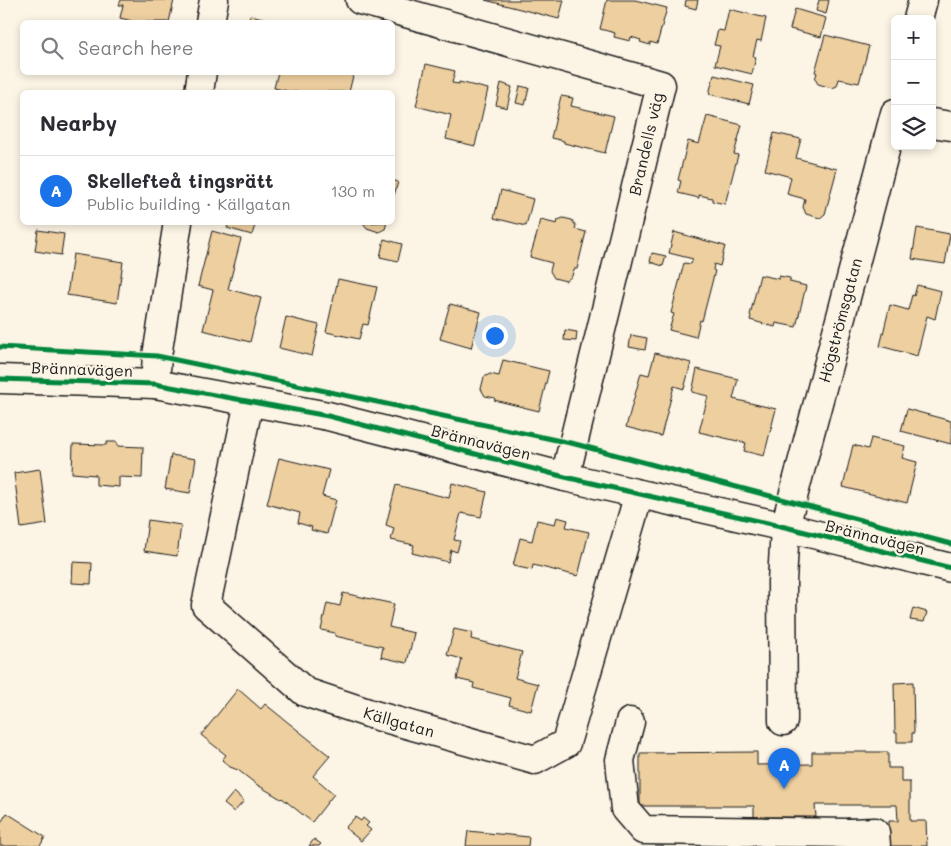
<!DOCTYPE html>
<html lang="en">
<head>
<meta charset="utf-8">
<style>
	:root { --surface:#fff; --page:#f7f7f7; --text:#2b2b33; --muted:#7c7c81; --line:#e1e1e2; --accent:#1a73e8 }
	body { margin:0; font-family:Mali,sans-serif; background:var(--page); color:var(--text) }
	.controls { position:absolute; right:15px; top:15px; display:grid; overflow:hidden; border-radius:8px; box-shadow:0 2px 8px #0003 }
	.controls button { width:45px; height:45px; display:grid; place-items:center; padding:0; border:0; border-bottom:1px solid var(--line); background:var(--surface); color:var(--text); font:25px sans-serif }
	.you { position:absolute; left:494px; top:335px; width:18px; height:18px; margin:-12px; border:4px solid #fff; border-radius:50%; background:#1a73e8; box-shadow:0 0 0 8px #1a73e833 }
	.badge { display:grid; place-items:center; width:32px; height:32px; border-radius:50%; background:var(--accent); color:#fff; font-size:16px; font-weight:700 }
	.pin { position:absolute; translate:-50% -41px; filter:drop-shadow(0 1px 2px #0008) }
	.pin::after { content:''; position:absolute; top:26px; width:18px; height:15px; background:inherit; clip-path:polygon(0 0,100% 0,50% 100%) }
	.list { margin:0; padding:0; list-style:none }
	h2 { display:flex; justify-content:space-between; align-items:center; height:65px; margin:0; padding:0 20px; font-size:21px }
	h2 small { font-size:16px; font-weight:400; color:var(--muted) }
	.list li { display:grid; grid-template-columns:32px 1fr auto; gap:15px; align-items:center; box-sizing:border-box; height:70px; padding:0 20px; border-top:1px solid var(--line) }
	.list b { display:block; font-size:19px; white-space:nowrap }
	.list p { margin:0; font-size:16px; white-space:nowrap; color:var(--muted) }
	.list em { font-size:16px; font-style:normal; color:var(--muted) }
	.icon { flex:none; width:28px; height:28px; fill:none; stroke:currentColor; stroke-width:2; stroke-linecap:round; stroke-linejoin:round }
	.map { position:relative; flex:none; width:951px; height:846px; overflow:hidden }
	.search { position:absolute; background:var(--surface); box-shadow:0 2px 8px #0003; left:20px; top:20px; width:375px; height:55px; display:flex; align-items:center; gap:12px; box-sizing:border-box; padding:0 18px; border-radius:8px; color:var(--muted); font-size:19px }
	.panel { position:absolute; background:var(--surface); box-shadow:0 2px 8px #0003; left:20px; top:90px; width:375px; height:135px; border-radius:8px }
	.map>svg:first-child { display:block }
</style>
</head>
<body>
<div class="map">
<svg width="951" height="846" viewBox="0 0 951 846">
	<rect width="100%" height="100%" fill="#fcf5e5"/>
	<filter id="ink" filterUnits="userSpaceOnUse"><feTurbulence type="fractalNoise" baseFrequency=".02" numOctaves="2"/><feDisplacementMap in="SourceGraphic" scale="10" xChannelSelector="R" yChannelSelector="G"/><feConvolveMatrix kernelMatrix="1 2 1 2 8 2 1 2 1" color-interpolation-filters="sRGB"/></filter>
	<g filter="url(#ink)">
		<path fill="#edcfa0" stroke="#1c1c1c" d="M121,0H174L169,22H132V21L120,18L123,5H119Z
			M485,0H564L559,19Z
			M607,0H635L667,8L657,44L650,42V45L640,42L641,40L631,37L630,41L614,37L615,33L600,29Z
			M686,0H698L696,9L685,6Z
			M819,0H829L826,14L816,11Z
			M729,9L766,18L761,41L757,40L753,56L756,57L752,74L715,65L720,46L714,45L718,30L724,31Z
			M795,9L826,18L821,37L790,29Z
			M250,15L280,22H248Z
			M825,35L869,46L859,83L839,79L837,86L832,88L818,84L815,79L817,73L815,72Z
			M426,64L455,71L452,83L459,84V82L488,89L475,146L446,139L451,115L416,106Z
			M278,72H354L349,92H292L274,88Z
			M714,75L754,85L749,104L709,94Z
			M501,83L512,87L507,108L496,105Z
			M520,86L529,88L525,105L516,103Z
			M561,96L573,98L571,106L614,116L605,153L564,143V141L551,138Z
			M707,116L742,125L734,154L738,155L725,204L712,201V198L699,195V198L678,193L681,181L678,180L688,141L699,144Z
			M774,133L801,139L796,158L837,169L825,214L820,218L806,214L803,207L805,199L787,194L791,177L765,170Z
			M392,180L398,182L392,202Z
			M501,190L533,199L526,226L494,218Z
			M563,218L572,220L576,226L575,229L586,232L577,269H574L572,276L566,281L554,278L550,271L552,263L530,257L541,220L557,224L558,220Z
			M229,222H256L252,235L227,228Z
			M387,222L385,229L379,232L367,228L363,223Z
			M917,228L950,234L945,264L912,259Z
			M38,230L64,234L61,255L35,251Z
			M212,231L241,239L228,289L261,298L250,342L203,330L213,290L198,286Z
			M674,232L725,246L720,266L714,264L713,270L715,271L702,321L700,320L696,337L669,330L674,314L671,313L684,263L691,264L693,259L669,253Z
			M384,239L402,244L398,261L380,257Z
			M652,253L666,256L663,266L650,262Z
			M73,254L123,262L117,303L67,295Z
			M760,275L779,279V276L790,278V282L806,286L796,327L776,323L775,327L750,320L751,316L750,315Z
			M338,279L377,287L368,325L363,324L359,339L326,332Z
			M917,285L941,291L935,319L927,316L917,356L880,346L890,305L908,310L912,295L914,296Z
			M450,304L481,312L471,348L440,339Z
			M286,317L319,325L312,356L279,348Z
			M565,330L577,332L576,341L564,340Z
			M631,335L647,338L645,350L629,347Z
			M655,353L691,363L684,389L674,386L661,436L626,427L641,373L649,375Z
			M503,360L549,371L539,411L494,400L495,398L485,396L481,389L484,377L490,374L499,376Z
			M697,369L738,379L733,399L776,409L764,456L744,451L746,443L699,432L708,396L692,392Z
			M907,409L951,421V444L901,431Z
			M871,438L905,446L902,458L917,462L907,503L843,487L853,445L868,449Z
			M107,442H117V446L143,447L142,478L119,477V487L96,485V475L72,473L73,444L106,445Z
			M171,455L196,459L190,493L165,489Z
			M279,458L329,470L322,496L336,500L327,534L311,530L312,527L298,523L300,513L267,504Z
			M40,469L47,524L21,528L14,473Z
			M452,483L487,492L481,517L461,513L454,540L460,541L457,552L451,550L448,562L412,553L414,545L391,540L394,528L386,525L396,485L449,498Z
			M557,517L568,520L566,527L589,532L578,576L533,565L532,570L513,566L520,538L532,541L537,520L555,524Z
			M148,520L181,525L177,556L144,551Z
			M73,562L92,563L91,584L72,583Z
			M343,593L394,604L389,627L414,633L407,663L381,657L383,647L335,636V633L321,630L327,603L340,606Z
			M913,608L927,612L924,622L910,620Z
			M454,629L472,633L471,639L522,652L515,678L538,684L531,711L509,705L511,698L473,688L474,683L457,679L462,659L447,655Z
			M913,682L914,733H912V742H897V733H895L894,683Z
			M238,689L261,709L265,704L330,756L313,776L334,794L312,822L282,798L281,799L256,784L238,770L230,767L222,760L226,755L201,735Z
			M757,752V765L812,764V752H888V768H901V782H910V821H926L927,846H889V821H898L897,805H815L816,817H754V806H640V753Z
			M234,792L244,801L234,812L224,804Z
			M7,813L45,837L40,846H0V824Z
			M355,817L361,821L363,818L369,823L366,826L371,830L361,841L345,828Z
			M468,831L529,837L528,846H466Z
			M314,839L321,844L319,846H309Z"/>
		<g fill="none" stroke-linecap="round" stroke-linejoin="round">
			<g stroke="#1c1c1c" stroke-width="31">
				<g id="minor">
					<path d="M360,0L661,85L565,477"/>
					<path d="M918,19L923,0"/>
					<path d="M210,22L214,0"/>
					<path d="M199,92L202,72"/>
					<path d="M932,123L951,126"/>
					<path d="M0,379L155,384L328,416L565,477L785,527L951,568"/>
					<path d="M155,384L157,356L178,222"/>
					<path id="s1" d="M249,402L206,605L305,692L374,715L535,760L566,743L639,494"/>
					<path id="s2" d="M783,721L782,582L785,527L895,113"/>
					<path d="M630,722L620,760L625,809L643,830L849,833V846"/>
					<path d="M849,833L875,832L876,846"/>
				</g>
			</g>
			<use href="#minor" stroke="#fcf5e5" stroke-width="28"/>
			<g stroke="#fcf5e5" stroke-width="8">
				<path id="cycleway" d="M0,347L157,356L297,385L575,444L951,544
					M0,379L155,384L328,416L565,477L785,527L951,568"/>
			</g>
			<use href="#cycleway" stroke="#00873e" stroke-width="5"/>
		</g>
	</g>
	<g text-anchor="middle" stroke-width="4.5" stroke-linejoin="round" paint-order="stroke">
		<g font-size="16" fill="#1c1c1c" stroke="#fcf5e5">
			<text transform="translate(646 144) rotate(-77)" y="6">Brandells väg</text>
			<text dy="6" stroke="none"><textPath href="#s2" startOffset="408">Högströmsgatan</textPath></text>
			<text transform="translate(82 369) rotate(2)" y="6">Brännavägen</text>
			<text transform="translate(481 442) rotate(14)" y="6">Brännavägen</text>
			<text transform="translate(875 537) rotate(14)" y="6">Brännavägen</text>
			<text dy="6" stroke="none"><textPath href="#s1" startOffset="438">Källgatan</textPath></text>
		</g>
	</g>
</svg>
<div class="controls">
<button>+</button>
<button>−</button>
<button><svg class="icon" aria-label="layers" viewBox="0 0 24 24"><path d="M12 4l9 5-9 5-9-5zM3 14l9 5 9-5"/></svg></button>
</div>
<div class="you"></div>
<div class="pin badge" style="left:784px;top:789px">A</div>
<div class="search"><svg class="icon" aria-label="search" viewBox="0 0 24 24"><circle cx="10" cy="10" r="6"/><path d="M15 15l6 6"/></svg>Search here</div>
<section class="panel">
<h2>Nearby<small></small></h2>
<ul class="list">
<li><span class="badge">A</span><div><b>Skellefteå tingsrätt</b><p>Public building · Källgatan</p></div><em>130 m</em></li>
</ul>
</section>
</div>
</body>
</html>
